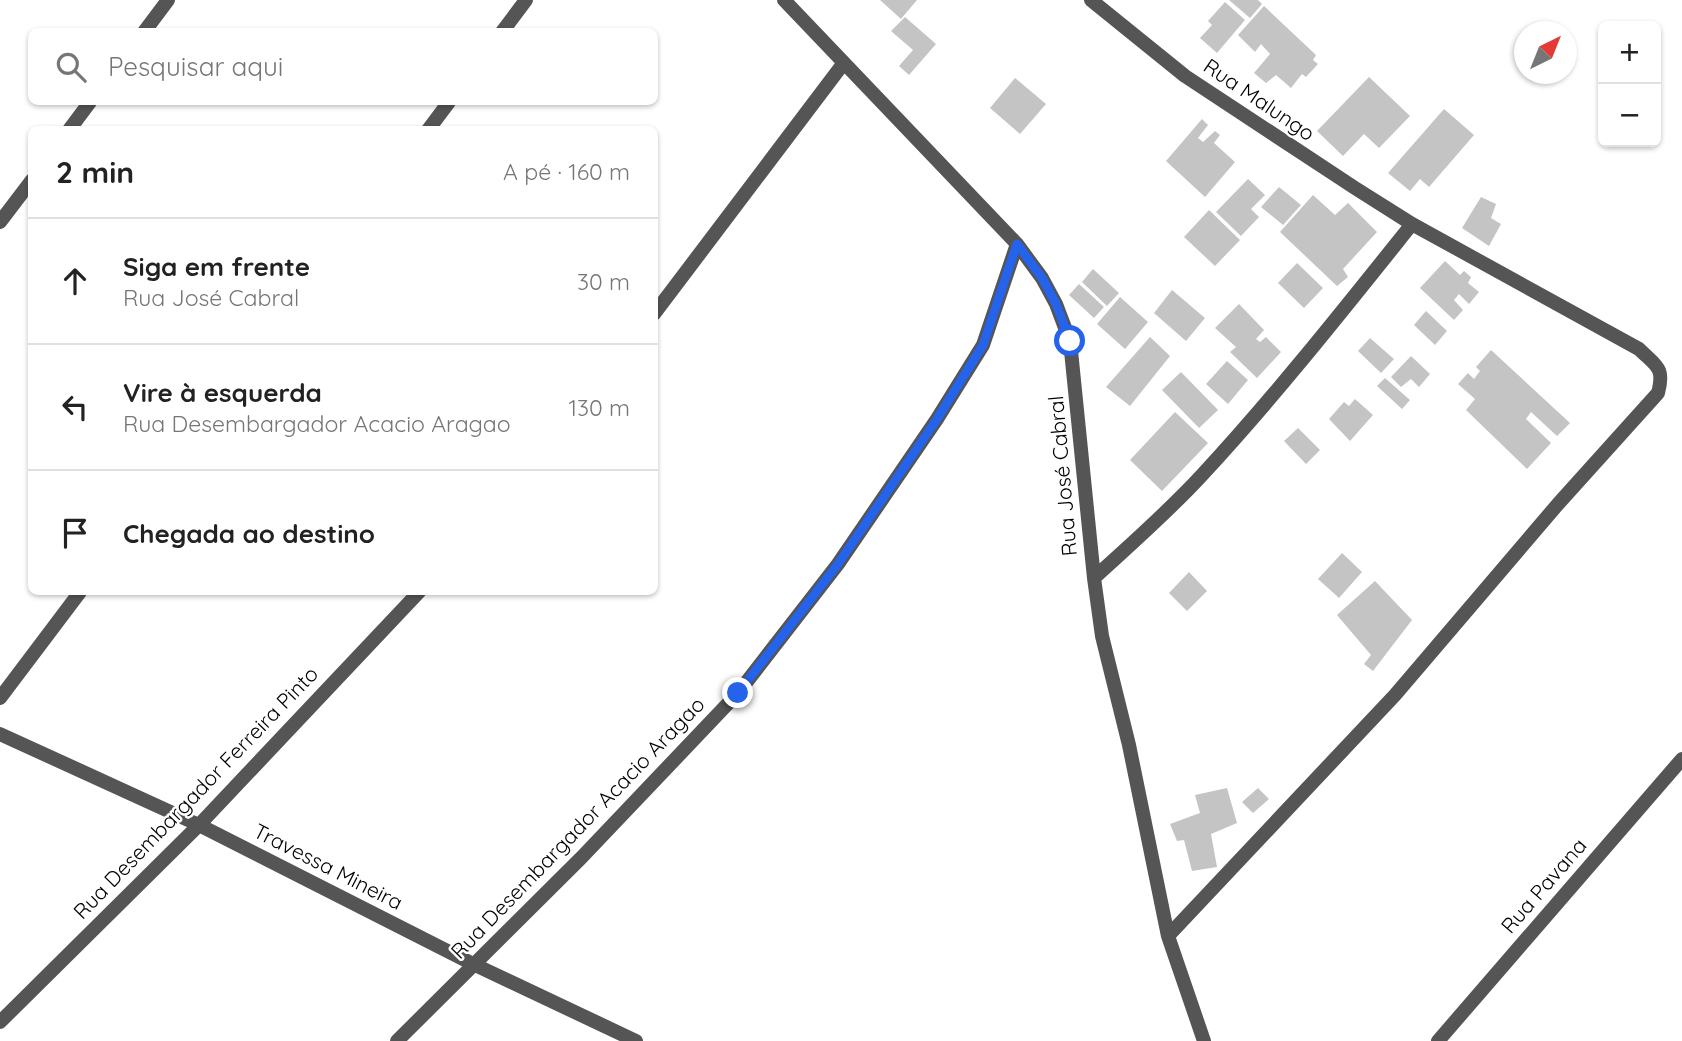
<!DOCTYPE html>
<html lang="pt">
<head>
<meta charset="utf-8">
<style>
	:root { --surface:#fff; --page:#f2f2f2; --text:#222; --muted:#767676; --line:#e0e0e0 }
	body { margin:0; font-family:Quicksand,sans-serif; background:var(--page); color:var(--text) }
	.controls { position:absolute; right:21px; top:21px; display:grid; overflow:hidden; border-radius:10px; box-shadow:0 2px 5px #0004 }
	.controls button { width:63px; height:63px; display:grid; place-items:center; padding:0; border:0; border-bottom:2px solid var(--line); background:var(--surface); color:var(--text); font:35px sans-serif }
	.compass { position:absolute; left:1514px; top:21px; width:63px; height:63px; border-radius:50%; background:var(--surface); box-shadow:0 2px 5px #0004; rotate:43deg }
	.stop { position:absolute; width:21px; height:21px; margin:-16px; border:5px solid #2563eb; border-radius:50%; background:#fff }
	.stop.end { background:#2563eb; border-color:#fff; box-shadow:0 2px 7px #0008 }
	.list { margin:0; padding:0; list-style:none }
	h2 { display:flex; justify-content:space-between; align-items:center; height:91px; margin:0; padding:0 28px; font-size:30px }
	h2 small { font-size:23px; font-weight:400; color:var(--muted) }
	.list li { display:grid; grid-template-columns:46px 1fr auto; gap:21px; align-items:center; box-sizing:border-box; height:126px; padding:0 28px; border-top:2px solid var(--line) }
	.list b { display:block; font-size:26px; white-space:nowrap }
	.list p { margin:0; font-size:23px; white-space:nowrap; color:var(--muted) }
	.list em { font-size:23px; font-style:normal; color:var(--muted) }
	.icon { flex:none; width:38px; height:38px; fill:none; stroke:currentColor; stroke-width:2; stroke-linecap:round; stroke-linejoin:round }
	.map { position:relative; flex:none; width:1682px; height:1041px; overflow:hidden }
	.search { position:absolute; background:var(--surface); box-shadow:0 2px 5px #0004; left:28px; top:28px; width:630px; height:77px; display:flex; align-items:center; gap:18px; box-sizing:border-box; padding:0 24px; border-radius:10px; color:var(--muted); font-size:26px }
	.panel { position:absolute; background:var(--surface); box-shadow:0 2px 5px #0004; left:28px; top:126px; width:630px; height:469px; border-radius:10px }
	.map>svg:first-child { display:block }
</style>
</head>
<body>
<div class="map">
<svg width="1682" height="1041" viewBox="0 0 1682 1041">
	<rect width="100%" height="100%" fill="#fff"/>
	<path fill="#c4c4c4" d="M880,0H917L901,19Z
		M1229,0H1258L1262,4L1250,18Z
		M1225,2L1245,20L1217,53L1200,38L1212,25L1208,21Z
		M1264,6L1316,55L1313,60L1318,64L1306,77L1302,74L1291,88L1276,75L1266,83L1254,73L1270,54L1261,44L1255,52L1238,35Z
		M905,17L936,44L909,75L899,66L913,50L891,31Z
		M1369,77L1410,116L1379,148L1364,134L1343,156L1317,131Z
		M1015,78L1046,104L1020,134L990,108Z
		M1444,109L1474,135L1429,187L1420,179L1410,191L1388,173Z
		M1202,119L1208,125L1198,138L1203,142L1215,131L1220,135L1214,143L1235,162L1205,197L1166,161Z
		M1248,179L1265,195L1251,209L1259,217L1241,236L1216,212Z
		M1279,187L1301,205L1283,225L1261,207Z
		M1313,195L1335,215L1348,203L1377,232L1343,269L1348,277L1337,286L1280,232Z
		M1481,197L1496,204L1491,218L1501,224L1489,246L1462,228Z
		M1209,210L1240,240L1215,266L1184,237Z
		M1445,261L1460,275L1464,271L1471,277L1468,283L1479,292L1469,304L1459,294L1454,300L1463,310L1454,320L1420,288Z
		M1297,263L1323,288L1304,308L1278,283Z
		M1093,269L1119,293L1107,306L1082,282Z
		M1079,284L1104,307L1094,318L1069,295Z
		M1172,290L1205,318L1186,341L1154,313Z
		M1120,297L1148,322L1125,349L1097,324Z
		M1239,304L1264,330L1256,339L1260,342L1266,337L1281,352L1257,378L1230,352L1236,347L1215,328Z
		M1426,311L1447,331L1435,345L1414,325Z
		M1150,337L1170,356L1130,406L1106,387Z
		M1370,338L1394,359L1381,373L1358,351Z
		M1491,350L1570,423L1557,436L1531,412L1526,419L1551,443L1527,469L1466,410L1475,399L1458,384L1468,373L1474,379L1480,371L1476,367Z
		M1411,356L1430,374L1419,387L1411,379L1401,387L1391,377Z
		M1227,361L1248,380L1228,404L1206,384Z
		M1181,372L1218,410L1199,428L1162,390Z
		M1385,378L1410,400L1402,409L1377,386Z
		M1355,399L1373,415L1350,441L1329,419L1344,402L1349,406Z
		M1175,412L1208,443L1162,491L1130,460Z
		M1298,428L1320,450L1306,464L1284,441Z
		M1342,553L1362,572L1339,598L1318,579Z
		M1189,572L1207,591L1187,611L1169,593Z
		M1375,581L1412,620L1373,671L1364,664L1371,655L1337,615Z
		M1227,788L1237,823L1211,834L1217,867L1192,871L1184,840L1177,841L1170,824L1200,813L1195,795Z
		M1258,788L1269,799L1253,813L1242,802Z"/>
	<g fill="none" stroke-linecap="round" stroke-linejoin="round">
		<path stroke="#555" stroke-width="14" d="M784,0L1017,244L1042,278L1056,304L1070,341L1094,578L1102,636L1129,745L1168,936L1204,1041
			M1091,0L1185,76L1355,188L1412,224L1639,349C1656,366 1665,367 1658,393L1558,504L1395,695L1168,936
			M144,32L168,0
			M502,32L526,0
			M69,130L90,102
			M428,130L449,102
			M0,222L32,180
			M654,314L843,64
			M1094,578C1130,545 1169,511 1202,475C1276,395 1344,309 1412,224
			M0,698L80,592
			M0,734L199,825L473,964L636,1041
			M0,1022L199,825L419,592
			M397,1041L582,857L738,693L838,564L937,419L983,345L1017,244
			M1438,1041L1682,759"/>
	</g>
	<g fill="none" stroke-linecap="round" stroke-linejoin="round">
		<path stroke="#2563eb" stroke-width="9" d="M738,693L838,564L937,419L983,345L1017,244L1042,278L1056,304L1070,341"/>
	</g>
	<g text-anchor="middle" stroke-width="5" stroke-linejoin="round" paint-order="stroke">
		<g font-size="21" fill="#000" stroke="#fff">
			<text transform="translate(1259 100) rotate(34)" y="7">Rua Malungo</text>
			<text transform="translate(1063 476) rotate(-95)" y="7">Rua José Cabral</text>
			<text transform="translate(196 793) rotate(-46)" y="7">Rua Desembargador Ferreira Pinto</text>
			<text transform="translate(578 828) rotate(-46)" y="7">Rua Desembargador Acacio Aragao</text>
			<text transform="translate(328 867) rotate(27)" y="7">Travessa Mineira</text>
			<text transform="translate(1544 886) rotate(-49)" y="7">Rua Pavana</text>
		</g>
	</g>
</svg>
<div class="controls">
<button>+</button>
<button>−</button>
</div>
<svg class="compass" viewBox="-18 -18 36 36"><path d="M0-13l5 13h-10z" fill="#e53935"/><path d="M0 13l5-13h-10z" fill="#767676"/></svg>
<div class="stop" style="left:1070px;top:341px"></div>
<div class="stop end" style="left:738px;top:693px"></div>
<div class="search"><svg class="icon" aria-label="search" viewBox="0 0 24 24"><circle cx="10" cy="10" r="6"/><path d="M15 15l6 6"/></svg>Pesquisar aqui</div>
<section class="panel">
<h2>2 min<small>A pé · 160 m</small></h2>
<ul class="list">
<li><svg class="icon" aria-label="ahead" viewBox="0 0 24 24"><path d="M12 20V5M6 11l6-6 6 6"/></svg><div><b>Siga em frente</b><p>Rua José Cabral</p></div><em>30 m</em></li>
<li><svg class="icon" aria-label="left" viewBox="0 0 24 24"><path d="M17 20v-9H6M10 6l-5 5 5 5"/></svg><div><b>Vire à esquerda</b><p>Rua Desembargador Acacio Aragao</p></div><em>130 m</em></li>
<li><svg class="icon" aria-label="arrive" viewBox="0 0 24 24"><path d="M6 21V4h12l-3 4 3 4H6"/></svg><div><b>Chegada ao destino</b></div></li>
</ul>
</section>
</div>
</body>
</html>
